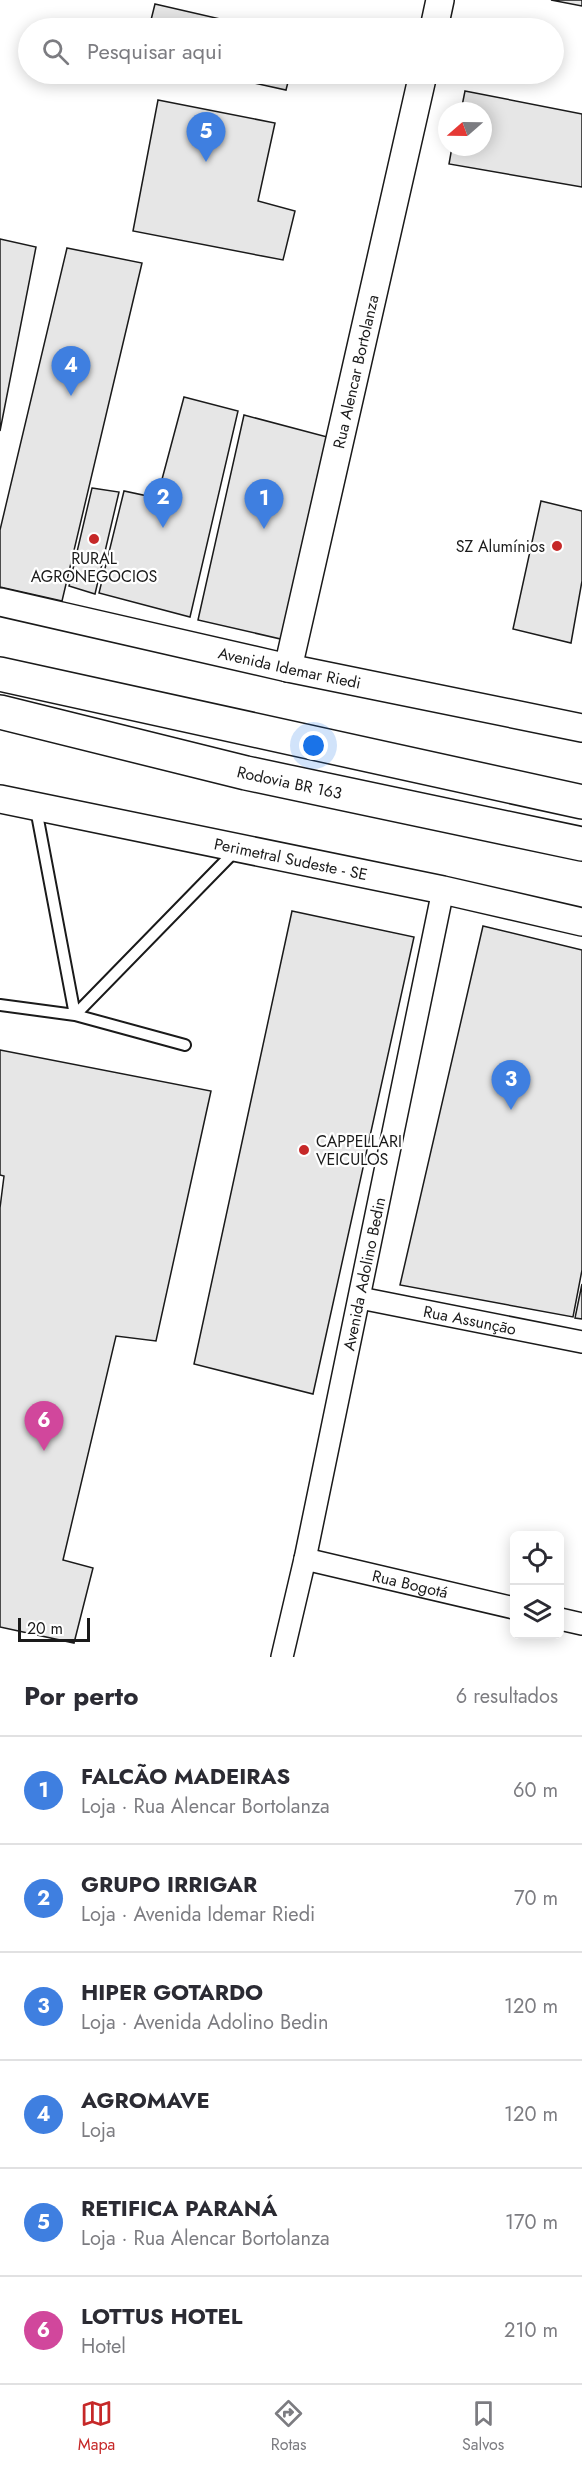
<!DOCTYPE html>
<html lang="pt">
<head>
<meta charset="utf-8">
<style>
	:root { --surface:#fff; --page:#f7f7f7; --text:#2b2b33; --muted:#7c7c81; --line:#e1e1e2; --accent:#c62828 }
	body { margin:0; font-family:Jost,sans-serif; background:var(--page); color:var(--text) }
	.controls { position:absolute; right:18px; bottom:18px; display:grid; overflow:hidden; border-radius:9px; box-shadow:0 3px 15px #0003 }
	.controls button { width:54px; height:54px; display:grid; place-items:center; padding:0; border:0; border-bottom:2px solid var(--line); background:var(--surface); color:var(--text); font:30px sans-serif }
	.compass { position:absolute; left:438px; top:102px; width:54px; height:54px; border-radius:50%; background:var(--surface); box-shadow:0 3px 15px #0003; rotate:250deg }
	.scale { position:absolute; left:18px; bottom:15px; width:72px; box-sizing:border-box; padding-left:6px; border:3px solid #1a1a1a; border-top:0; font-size:16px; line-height:21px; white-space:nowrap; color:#1a1a1a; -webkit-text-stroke:4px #fff; paint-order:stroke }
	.you { position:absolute; left:314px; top:746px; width:21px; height:21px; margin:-15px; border:4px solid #fff; border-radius:50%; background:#1a73e8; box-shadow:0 0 0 9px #1a73e833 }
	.badge { display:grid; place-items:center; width:39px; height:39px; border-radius:50%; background:var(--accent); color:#fff; font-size:20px; font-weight:700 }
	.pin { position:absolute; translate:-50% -50px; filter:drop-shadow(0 2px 3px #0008) }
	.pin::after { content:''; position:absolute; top:32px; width:21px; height:18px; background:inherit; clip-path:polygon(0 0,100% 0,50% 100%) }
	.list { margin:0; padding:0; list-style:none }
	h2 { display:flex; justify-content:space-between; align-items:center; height:78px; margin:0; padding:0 24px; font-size:26px }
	h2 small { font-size:20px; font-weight:400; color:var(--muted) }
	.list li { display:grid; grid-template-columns:39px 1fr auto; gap:18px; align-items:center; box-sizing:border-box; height:108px; padding:0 24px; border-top:2px solid var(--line) }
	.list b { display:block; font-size:22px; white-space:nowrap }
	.list p { margin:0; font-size:20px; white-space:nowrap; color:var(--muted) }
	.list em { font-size:20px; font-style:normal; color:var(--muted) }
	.icon { flex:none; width:33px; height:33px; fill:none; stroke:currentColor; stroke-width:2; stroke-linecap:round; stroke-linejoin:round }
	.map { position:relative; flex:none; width:582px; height:1657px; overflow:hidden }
	.search { position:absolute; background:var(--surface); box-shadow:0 3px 15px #0003; left:18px; right:18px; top:18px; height:66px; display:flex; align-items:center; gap:15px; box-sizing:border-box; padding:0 21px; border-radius:33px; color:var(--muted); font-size:22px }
	.sheet { height:726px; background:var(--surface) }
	nav { display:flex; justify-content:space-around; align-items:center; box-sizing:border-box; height:84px; border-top:2px solid var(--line); background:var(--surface); font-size:16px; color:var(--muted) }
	nav a { display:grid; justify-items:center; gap:3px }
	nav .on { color:var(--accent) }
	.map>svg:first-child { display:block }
</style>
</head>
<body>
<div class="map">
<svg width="582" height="1657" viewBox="0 0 582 1657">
	<rect width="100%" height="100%" fill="#fff"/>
	<path fill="#e6e6e6" stroke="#1a1a1a" stroke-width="1.5" d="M551,0H582V6Z
		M155,4L259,28H149Z
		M213,74H290L286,90Z
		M465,91L582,114V187L449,164L452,147H483V111H461Z
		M158,100L275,123L258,201L295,211L283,260L133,231Z
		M0,239L36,247L0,431Z
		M67,248L142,263L62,601L0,587V530Z
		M184,397L238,411L190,617L99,593L124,491L157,498Z
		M244,415L331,438L285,640L198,620Z
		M92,488L119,492L95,594L69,586Z
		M541,501L582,511V581L571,643L513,629Z
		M292,911L414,937L313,1394L194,1364Z
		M483,926L582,950V1270L573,1317L400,1285Z
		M0,1050L211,1091L156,1341L116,1336L63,1560L93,1568L74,1643L0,1627V1208L4,1176L0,1175Z
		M582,1284V1319L575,1318Z"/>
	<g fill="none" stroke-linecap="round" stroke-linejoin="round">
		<g stroke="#1a1a1a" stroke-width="14">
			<path id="service" d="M36,809L75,1015
				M0,1005L75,1015L185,1045
				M75,1015L236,850"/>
		</g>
		<g stroke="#1a1a1a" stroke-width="24">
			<g id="minor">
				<path id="s1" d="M360,1298L582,1342"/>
				<path id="s2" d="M305,1559L514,1608"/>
				<path d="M560,1619L582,1624"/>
				<path id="s3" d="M282,1657L305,1559L443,890"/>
			</g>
		</g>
		<g stroke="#1a1a1a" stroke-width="30">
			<g id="tertiary">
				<path d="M434,28L440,0"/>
				<path id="s4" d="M0,602L288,668L582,728"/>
				<path id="s5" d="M288,668L423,74"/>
				<path id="s6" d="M0,799L443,890L582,922"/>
			</g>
		</g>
		<g stroke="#1a1a1a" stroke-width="36">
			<g id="trunk">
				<path d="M0,674L582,802"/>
				<path id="s7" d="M0,712L246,773L582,844"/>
			</g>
		</g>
		<use href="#service" stroke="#fff" stroke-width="10"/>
		<use href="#minor" stroke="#fff" stroke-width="21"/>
		<use href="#tertiary" stroke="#fff" stroke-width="27"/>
		<use href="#trunk" stroke="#fff" stroke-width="33"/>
	</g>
	<g fill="#c62828" stroke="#fff" stroke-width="2">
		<circle cx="94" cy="539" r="6"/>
		<circle cx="557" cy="546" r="6"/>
		<circle cx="304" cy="1150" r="6"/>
	</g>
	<g text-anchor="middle" stroke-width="4.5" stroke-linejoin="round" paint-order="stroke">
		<g font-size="16" fill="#1a1a1a" stroke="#fff">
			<text dy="6" stroke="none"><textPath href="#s5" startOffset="304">Rua Alencar Bortolanza</textPath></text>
			<text dy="6" stroke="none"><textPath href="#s4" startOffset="297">Avenida Idemar Riedi</textPath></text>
			<text dy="6" stroke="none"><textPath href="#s7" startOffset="298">Rodovia BR 163</textPath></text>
			<text dy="6" stroke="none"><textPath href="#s6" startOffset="297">Perimetral Sudeste - SE</textPath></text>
			<text dy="6" stroke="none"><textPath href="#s3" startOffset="392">Avenida Adolino Bedin</textPath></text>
			<text dy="6" stroke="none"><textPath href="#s1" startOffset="112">Rua Assunção</textPath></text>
			<text dy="6" stroke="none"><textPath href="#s2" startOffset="108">Rua Bogotá</textPath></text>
		</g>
		<g font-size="16" fill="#1a1a1a" stroke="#fff" text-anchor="end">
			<text x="545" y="552">SZ Alumínios</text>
			<text x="94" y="564" text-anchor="middle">RURAL<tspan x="94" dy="18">AGRONEGOCIOS</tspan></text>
			<text x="316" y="1147" text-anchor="start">CAPPELLARI<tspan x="316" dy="18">VEICULOS</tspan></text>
		</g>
	</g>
</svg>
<div class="controls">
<button><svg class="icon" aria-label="locate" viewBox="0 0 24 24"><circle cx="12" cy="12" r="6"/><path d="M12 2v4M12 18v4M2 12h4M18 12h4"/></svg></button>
<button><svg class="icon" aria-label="layers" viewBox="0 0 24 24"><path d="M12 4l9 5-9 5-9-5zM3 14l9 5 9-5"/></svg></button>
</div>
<svg class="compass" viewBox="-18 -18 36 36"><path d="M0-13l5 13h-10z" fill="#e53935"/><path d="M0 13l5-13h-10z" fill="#7c7c81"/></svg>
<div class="scale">20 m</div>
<div class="you"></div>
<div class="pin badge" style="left:264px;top:529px;background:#3f7fe0">1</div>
<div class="pin badge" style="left:163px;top:528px;background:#3f7fe0">2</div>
<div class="pin badge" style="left:511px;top:1110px;background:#3f7fe0">3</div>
<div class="pin badge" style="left:71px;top:396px;background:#3f7fe0">4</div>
<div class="pin badge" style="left:206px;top:162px;background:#3f7fe0">5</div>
<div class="pin badge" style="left:44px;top:1451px;background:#d1479c">6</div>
<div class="search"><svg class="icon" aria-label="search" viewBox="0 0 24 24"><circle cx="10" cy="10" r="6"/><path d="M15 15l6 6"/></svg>Pesquisar aqui</div>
</div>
<section class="sheet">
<h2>Por perto<small>6 resultados</small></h2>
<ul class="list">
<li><span class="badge" style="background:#3f7fe0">1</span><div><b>FALCÃO MADEIRAS</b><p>Loja · Rua Alencar Bortolanza</p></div><em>60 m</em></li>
<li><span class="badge" style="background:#3f7fe0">2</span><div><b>GRUPO IRRIGAR</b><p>Loja · Avenida Idemar Riedi</p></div><em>70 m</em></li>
<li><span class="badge" style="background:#3f7fe0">3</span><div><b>HIPER GOTARDO</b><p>Loja · Avenida Adolino Bedin</p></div><em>120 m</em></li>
<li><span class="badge" style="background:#3f7fe0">4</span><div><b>AGROMAVE</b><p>Loja</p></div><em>120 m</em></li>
<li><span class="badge" style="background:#3f7fe0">5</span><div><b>RETIFICA PARANÁ</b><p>Loja · Rua Alencar Bortolanza</p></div><em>170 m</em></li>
<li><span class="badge" style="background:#d1479c">6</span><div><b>LOTTUS HOTEL</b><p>Hotel</p></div><em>210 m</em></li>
</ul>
</section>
<nav>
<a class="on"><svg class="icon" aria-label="map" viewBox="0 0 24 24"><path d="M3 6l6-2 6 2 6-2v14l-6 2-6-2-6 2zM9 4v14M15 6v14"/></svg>Mapa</a>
<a><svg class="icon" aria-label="directions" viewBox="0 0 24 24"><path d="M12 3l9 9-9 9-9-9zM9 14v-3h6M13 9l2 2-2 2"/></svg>Rotas</a>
<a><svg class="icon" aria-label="saved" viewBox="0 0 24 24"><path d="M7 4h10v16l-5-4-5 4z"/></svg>Salvos</a>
</nav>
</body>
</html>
